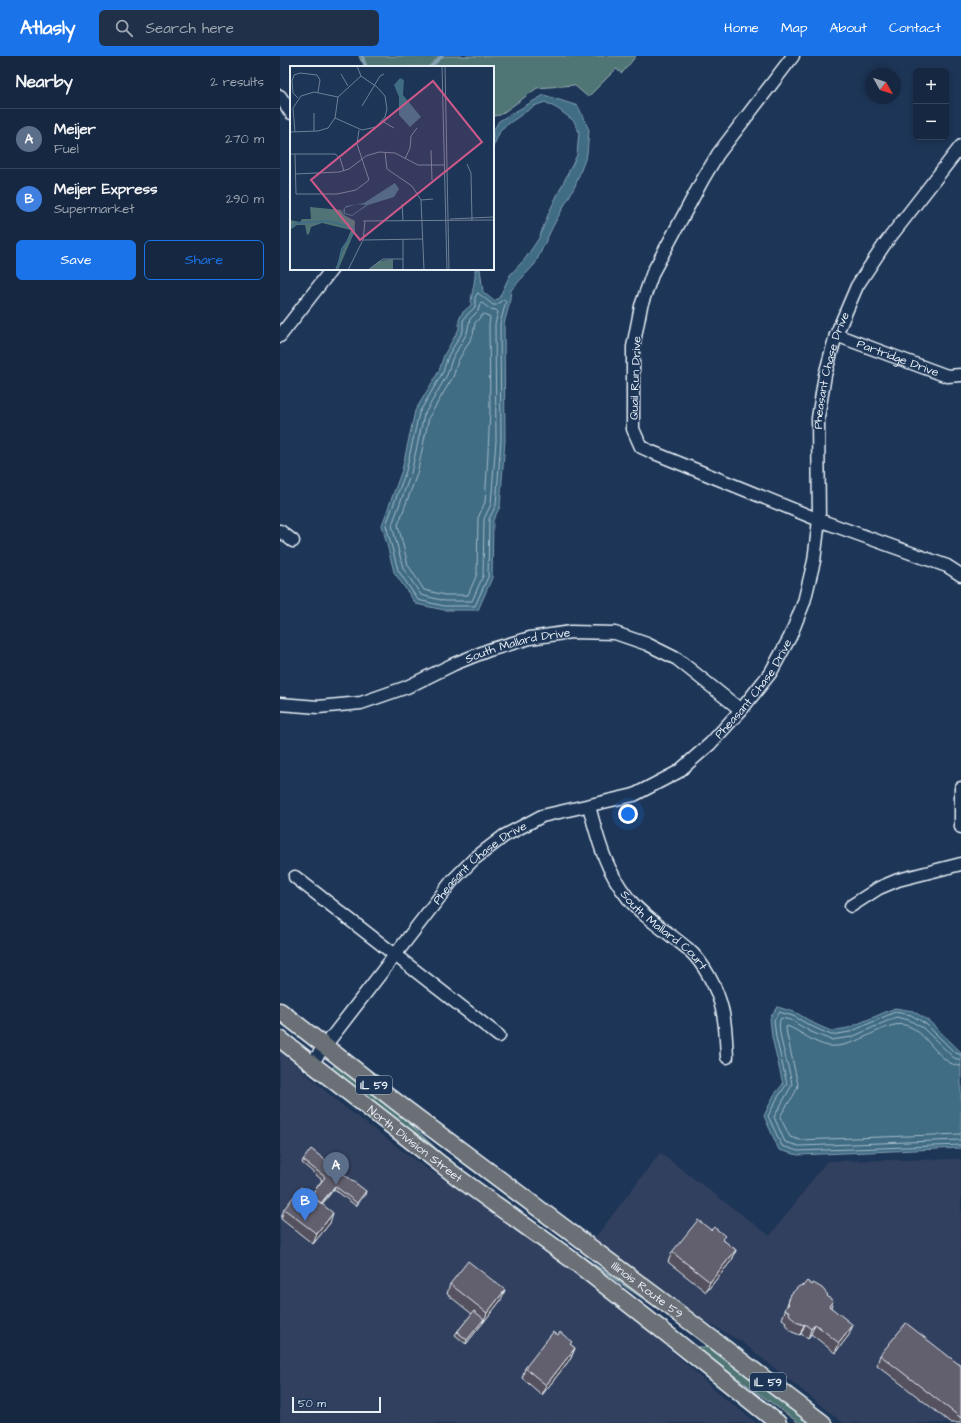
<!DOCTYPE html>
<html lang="en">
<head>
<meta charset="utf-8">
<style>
	:root { --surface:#162841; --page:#1f3048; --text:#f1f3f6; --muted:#9ea6b1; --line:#35445a; --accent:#1a73e8 }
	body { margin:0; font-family:"Architects Daughter",sans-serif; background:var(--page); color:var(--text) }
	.controls { position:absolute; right:12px; top:12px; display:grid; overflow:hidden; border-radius:6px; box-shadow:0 2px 6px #0003 }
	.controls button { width:36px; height:36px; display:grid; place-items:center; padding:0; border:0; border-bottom:1px solid var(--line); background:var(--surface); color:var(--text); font:20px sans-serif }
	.compass { position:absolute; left:585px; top:12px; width:36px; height:36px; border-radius:50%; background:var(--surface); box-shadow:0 2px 6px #0003; rotate:129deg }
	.scale { position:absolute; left:12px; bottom:10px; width:89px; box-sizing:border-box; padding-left:4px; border:2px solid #e8f1f8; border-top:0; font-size:11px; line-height:14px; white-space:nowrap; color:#e8f1f8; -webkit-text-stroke:3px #1d3557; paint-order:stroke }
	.you { position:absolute; left:348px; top:758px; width:14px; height:14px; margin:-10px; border:3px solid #fff; border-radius:50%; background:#1a73e8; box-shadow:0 0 0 6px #1a73e833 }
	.badge { display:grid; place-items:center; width:26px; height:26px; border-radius:50%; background:var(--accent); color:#fff; font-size:13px; font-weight:700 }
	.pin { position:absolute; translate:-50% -33px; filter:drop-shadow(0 1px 2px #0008) }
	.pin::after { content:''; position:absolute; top:21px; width:14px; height:12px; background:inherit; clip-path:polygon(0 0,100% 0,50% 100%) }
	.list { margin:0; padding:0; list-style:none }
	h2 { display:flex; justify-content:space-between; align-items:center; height:52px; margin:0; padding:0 16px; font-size:17px }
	h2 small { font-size:13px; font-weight:400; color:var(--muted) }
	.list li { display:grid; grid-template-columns:26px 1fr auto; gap:12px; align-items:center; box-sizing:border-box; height:60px; padding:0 16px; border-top:1px solid var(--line) }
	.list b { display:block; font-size:15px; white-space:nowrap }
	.list p { margin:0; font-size:13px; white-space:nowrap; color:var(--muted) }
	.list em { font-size:13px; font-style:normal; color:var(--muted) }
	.actions { display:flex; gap:8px; padding:12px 16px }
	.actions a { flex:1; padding:9px 0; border:1px solid var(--accent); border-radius:6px; text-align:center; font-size:14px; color:var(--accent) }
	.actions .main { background:var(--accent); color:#fff }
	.icon { flex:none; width:22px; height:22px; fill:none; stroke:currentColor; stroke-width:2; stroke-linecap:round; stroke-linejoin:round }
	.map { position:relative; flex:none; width:681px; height:1367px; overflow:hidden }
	header { display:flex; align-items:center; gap:24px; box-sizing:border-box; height:56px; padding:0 20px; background:var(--accent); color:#fff }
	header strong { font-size:19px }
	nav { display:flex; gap:22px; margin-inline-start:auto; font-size:14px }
	.search { width:280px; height:36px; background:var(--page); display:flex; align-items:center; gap:10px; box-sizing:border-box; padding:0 14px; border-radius:6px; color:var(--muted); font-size:15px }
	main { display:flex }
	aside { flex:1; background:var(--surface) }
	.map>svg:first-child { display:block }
</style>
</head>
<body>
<header>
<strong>Atlasly</strong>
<div class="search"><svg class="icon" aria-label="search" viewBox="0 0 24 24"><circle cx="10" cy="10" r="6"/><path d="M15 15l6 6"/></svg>Search here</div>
<nav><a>Home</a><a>Map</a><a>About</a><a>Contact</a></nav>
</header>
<main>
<aside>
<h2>Nearby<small>2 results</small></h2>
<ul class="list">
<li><span class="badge" style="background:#5c6f8a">A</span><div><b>Meijer</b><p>Fuel</p></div><em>270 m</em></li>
<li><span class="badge" style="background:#3f7fe0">B</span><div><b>Meijer Express</b><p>Supermarket</p></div><em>290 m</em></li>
</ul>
<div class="actions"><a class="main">Save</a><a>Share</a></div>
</aside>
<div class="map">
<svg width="681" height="1367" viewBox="0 0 681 1367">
	<rect width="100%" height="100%" fill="#1d3557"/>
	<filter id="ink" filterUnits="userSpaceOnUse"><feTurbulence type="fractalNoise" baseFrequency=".025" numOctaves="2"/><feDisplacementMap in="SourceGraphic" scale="8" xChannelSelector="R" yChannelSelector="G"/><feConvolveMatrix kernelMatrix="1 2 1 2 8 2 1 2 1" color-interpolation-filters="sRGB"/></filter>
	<g filter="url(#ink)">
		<path fill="#32415e" d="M0,995L58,1046L144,1111L228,1165L345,1253L438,1337L477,1367H0Z
			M380,1097L490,1180L547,1105L681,1103V1367H563L462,1286L409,1256L314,1183Z"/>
		<path fill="#507475" stroke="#9cb2b6" d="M79,0H356L342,17L336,13L308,41L294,29L257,32L220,59L213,60V11H88L81,5Z
			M56,1008L117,1056L160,1096V1097L60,1020L52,1012Z
			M221,1141L299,1198L393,1261L404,1270V1271L299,1199L220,1142Z
			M415,1291H432L531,1367H519Z"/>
		<path fill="#406c84" stroke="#83a1b2" d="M264,39L298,50L309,74L307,98L295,130L273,170L255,208L231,234L229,249L224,268L225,384L220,451L213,464L212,522L198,554H164L136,548L114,516L102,469L122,414L135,355L159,315L164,299L179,273V264L182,257L191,249C191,237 196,226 195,213H200L203,236L214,245L219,242L230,219L245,203L259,182L270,154L297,99L299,76L294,65L278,53L265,46L254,50L221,73L213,91V75L219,65Z
			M497,951L515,956L535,968L551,975L568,972L615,952L633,955L649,965L681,996V1092L518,1099L499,1094L484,1060L494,1039L503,1028L492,981L490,962Z"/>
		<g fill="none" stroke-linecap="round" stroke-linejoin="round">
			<path stroke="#a5bcca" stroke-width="1" d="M198,237L213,249H217L223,243L226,245L220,268L221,384L216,449L209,463L208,521L195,550H164L138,544L118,514L106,469L126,415L139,357L163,316L168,300L183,275V265L186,260L195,251V242Z
				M202,247L210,253L216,254L218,256L215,268L216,384L211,448L204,463L203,520L192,545H165L141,539L123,512L112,469L131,417L144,359L167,319L172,303L187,277L190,263L198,255L200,248Z
				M204,258L210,261L209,269L210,355L207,415L205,446L198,462L197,518L188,539H165L144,534L128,509L118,469L137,418L149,361L173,321L178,305L193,279L195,267Z
				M681,999L674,996L646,968L631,959L615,956L570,976L551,979L533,971L513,960L499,956L494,964L496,981L507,1028L498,1041L488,1060L502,1090L518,1095L681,1089
				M681,1004L674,1002L643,972L629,964L616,961L572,981L551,984L531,976L511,964L501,962C494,971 511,1015 512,1029L494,1061L505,1086L519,1090L681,1084
				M681,1010C659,1010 647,974 625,969C605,964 576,993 549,990C534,988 521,975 507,970L506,972L507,979L518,1029C516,1039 505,1050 500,1061L510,1081L520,1084L681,1078"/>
			<path stroke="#83a1b2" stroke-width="3.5" d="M82,0L85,9L87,11
				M150,11L162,0"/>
			<g stroke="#e8f1f8" stroke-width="15">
				<g id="minor">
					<path d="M513,0L438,98L423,123L373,216L361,250L353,291V373L361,391L372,396L539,464L667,510L681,519"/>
					<path d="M0,40L11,57"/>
					<path id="s1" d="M556,279L667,320L681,319"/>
					<path d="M0,280L52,213"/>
					<path d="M0,475L13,485"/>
					<path id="s2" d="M0,648L38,651L81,647L127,631L174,608L209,594L250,582L291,576L335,577L367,588L397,603L461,654"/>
					<path d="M681,732V771"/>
					<path id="s3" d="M309,750C318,784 325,813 348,842C364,862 388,876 408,893C424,907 437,932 442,953C446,968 446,986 447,1001"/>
					<path d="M15,821L219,980"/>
					<path d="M571,850L599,832L618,824L681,808"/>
					<path id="s4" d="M31,1008L172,825L194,803L224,780L262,760L354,739L398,716L430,688L461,654L491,616L510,581L524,546L534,505L539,464L538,362L545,319L556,279L577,230L604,189L681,90"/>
				</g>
			</g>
			<g stroke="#e8f1f8" stroke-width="19">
				<g id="major">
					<path id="s5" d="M0,955L119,1048L397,1256L543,1367"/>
					<path id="s6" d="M0,983L176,1120L295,1206L387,1278L498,1367"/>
				</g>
			</g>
			<use href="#minor" stroke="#1d3557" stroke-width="12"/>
			<use href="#major" stroke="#6a7074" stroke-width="16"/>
		</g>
		<path fill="#54515f" stroke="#e8f1f8" d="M23,1104L85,1139L76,1150L54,1133L42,1148L50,1167L33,1188L1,1163L4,1153L31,1139L42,1124L22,1107Z
			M443,1184L456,1194L452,1204L426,1236L388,1206L392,1196Z
			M170,1228L221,1244L186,1288L175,1279L177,1276L192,1258L167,1238Z
			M532,1229L553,1245L551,1251L569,1279L555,1297L531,1278L528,1283L521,1278L520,1279L512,1276L505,1268L506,1266L502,1263L511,1238L523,1230Z
			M291,1289L295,1292L291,1302L262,1339L242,1322L245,1312Z
			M600,1299L681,1310V1367H671L597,1309Z"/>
		<path fill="#45424d" stroke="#e8f1f8" d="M55,1130L54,1133L36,1156L37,1153Z
			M86,1135L85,1139L76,1150L77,1147Z
			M53,1157L50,1167L33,1188L37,1178Z
			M456,1194L452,1204L426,1236L430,1226Z
			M225,1234L221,1244L203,1267L207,1257Z
			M204,1263L203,1267L186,1288L187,1284Z
			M525,1268L521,1278L520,1279L524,1269Z
			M535,1268L531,1278L528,1283L531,1273Z
			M573,1269L569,1279L555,1297L559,1287Z
			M295,1292L291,1302L262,1339L266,1329Z"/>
		<path fill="#625e6e" stroke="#e8f1f8" d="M31,1093L86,1135L77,1147L55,1130L41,1147L31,1139L45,1121L23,1104Z
			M21,1131L53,1157L37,1178L4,1153Z
			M418,1164L431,1174L434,1171L445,1180L442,1183L456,1194L430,1226L392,1196Z
			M188,1205L225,1234L207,1257L170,1228Z
			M527,1225L532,1229L533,1227L535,1228L542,1232L548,1239L547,1240L553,1245L549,1250L573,1269L559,1287L535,1268L531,1273L525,1268L524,1269L516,1266L509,1258L510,1256L505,1253L509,1248L508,1247L511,1238L518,1231L522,1229L523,1230Z
			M194,1255L204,1263L187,1284L177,1276Z
			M626,1267L681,1310V1362L600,1299Z
			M273,1276L278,1279L280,1276L292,1286L290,1288L295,1292L266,1329L245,1312Z"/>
	</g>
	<g text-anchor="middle" stroke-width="3" stroke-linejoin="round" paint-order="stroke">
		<g fill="#1d3557" stroke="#abb9c8" stroke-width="1">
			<rect x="76" y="1020" width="36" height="18" rx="3"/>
			<rect x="470" y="1317" width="36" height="18" rx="3"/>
		</g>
		<g font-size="11" font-weight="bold" fill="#e8f1f8">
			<text x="94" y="1033">IL 59</text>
			<text x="488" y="1330">IL 59</text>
		</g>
		<g font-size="12" fill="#e8f1f8" stroke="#1d3557">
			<text dy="4" stroke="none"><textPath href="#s1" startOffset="66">Partridge Drive</textPath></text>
			<text dy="4" stroke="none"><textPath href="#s4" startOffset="936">Pheasant Chase Drive</textPath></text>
			<text transform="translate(355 322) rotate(-88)" y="4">Quail Run Drive</text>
			<text dy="4" stroke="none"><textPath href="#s2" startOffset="249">South Mallard Drive</textPath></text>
			<text dy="4" stroke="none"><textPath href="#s4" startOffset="600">Pheasant Chase Drive</textPath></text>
			<text dy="4" stroke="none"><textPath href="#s4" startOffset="264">Pheasant Chase Drive</textPath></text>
			<text dy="4" stroke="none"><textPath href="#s3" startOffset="149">South Mallard Court</textPath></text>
			<text dy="4" stroke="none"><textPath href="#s6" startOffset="171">North Division Street</textPath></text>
			<text dy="4" stroke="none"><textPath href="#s5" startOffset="461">Illinois Route 59</textPath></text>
		</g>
	</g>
	<g transform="translate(10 10)">
		<rect width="204" height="204" fill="#1d3557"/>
		<path d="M20,141L51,144L54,149L65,155L64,167L48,204H45L61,164L32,157L21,161L19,168L17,169L15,159H7L0,164V154L10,156L12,153H21ZM103,193V204H78L89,195Z" fill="#507475"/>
		<path d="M110,12L114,14L113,29L131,51L120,61L109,49V31L104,19ZM105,117L109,123L104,131L78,139L62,150L54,148L53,144L56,140L74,137ZM67,138L76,139L62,149L55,147V142Z" fill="#406c84" fill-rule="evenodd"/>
		<path fill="none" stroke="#406c84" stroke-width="2" d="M0,161L7,157L38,155L64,162V166L52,183L47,204"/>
		<path fill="none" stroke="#6e8097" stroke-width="1" d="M152,0L157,204M155,0L159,204M51,8L58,20M8,32L3,27L2,15L4,9L10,7L27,9L30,14L28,26M72,40L90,10L94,8M24,47V65M45,52L72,64L86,61L95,51L97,43L95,30L87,21L71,10L67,0M92,55L104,62M0,66L28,65L38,62L45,52L48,31L71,10M5,66L3,42L11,30L24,26L48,31M141,84L142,114M95,86L97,103L122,120L131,134L134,204M0,88H45L50,92L54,105M5,88L6,128H47L66,124L79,114L67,78L69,64M115,93L120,82L121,70L127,62M177,98L181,107L182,155M5,108L49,106L59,103L76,90L89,86L105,87L128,99H155M131,134L143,133M112,138L113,154M160,153L204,151M73,155L204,154M73,174L133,173M58,204L73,174L75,155M78,204L93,193H113M113,204V174"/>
		<path fill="#cd598a" fill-opacity="0.15" stroke="#cd598a" stroke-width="2" d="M143,15L192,76L70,174L21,114Z"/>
		<rect width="204" height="204" fill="none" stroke="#e8f1f8" stroke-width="2"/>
	</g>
</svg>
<div class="controls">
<button>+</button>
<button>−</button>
</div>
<svg class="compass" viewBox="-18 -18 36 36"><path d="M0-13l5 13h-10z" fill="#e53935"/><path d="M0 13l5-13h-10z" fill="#9ea6b1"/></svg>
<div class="scale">50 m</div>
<div class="you"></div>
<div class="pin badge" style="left:56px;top:1129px;background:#5c6f8a">A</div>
<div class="pin badge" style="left:25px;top:1165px;background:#3f7fe0">B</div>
</div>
</main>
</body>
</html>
